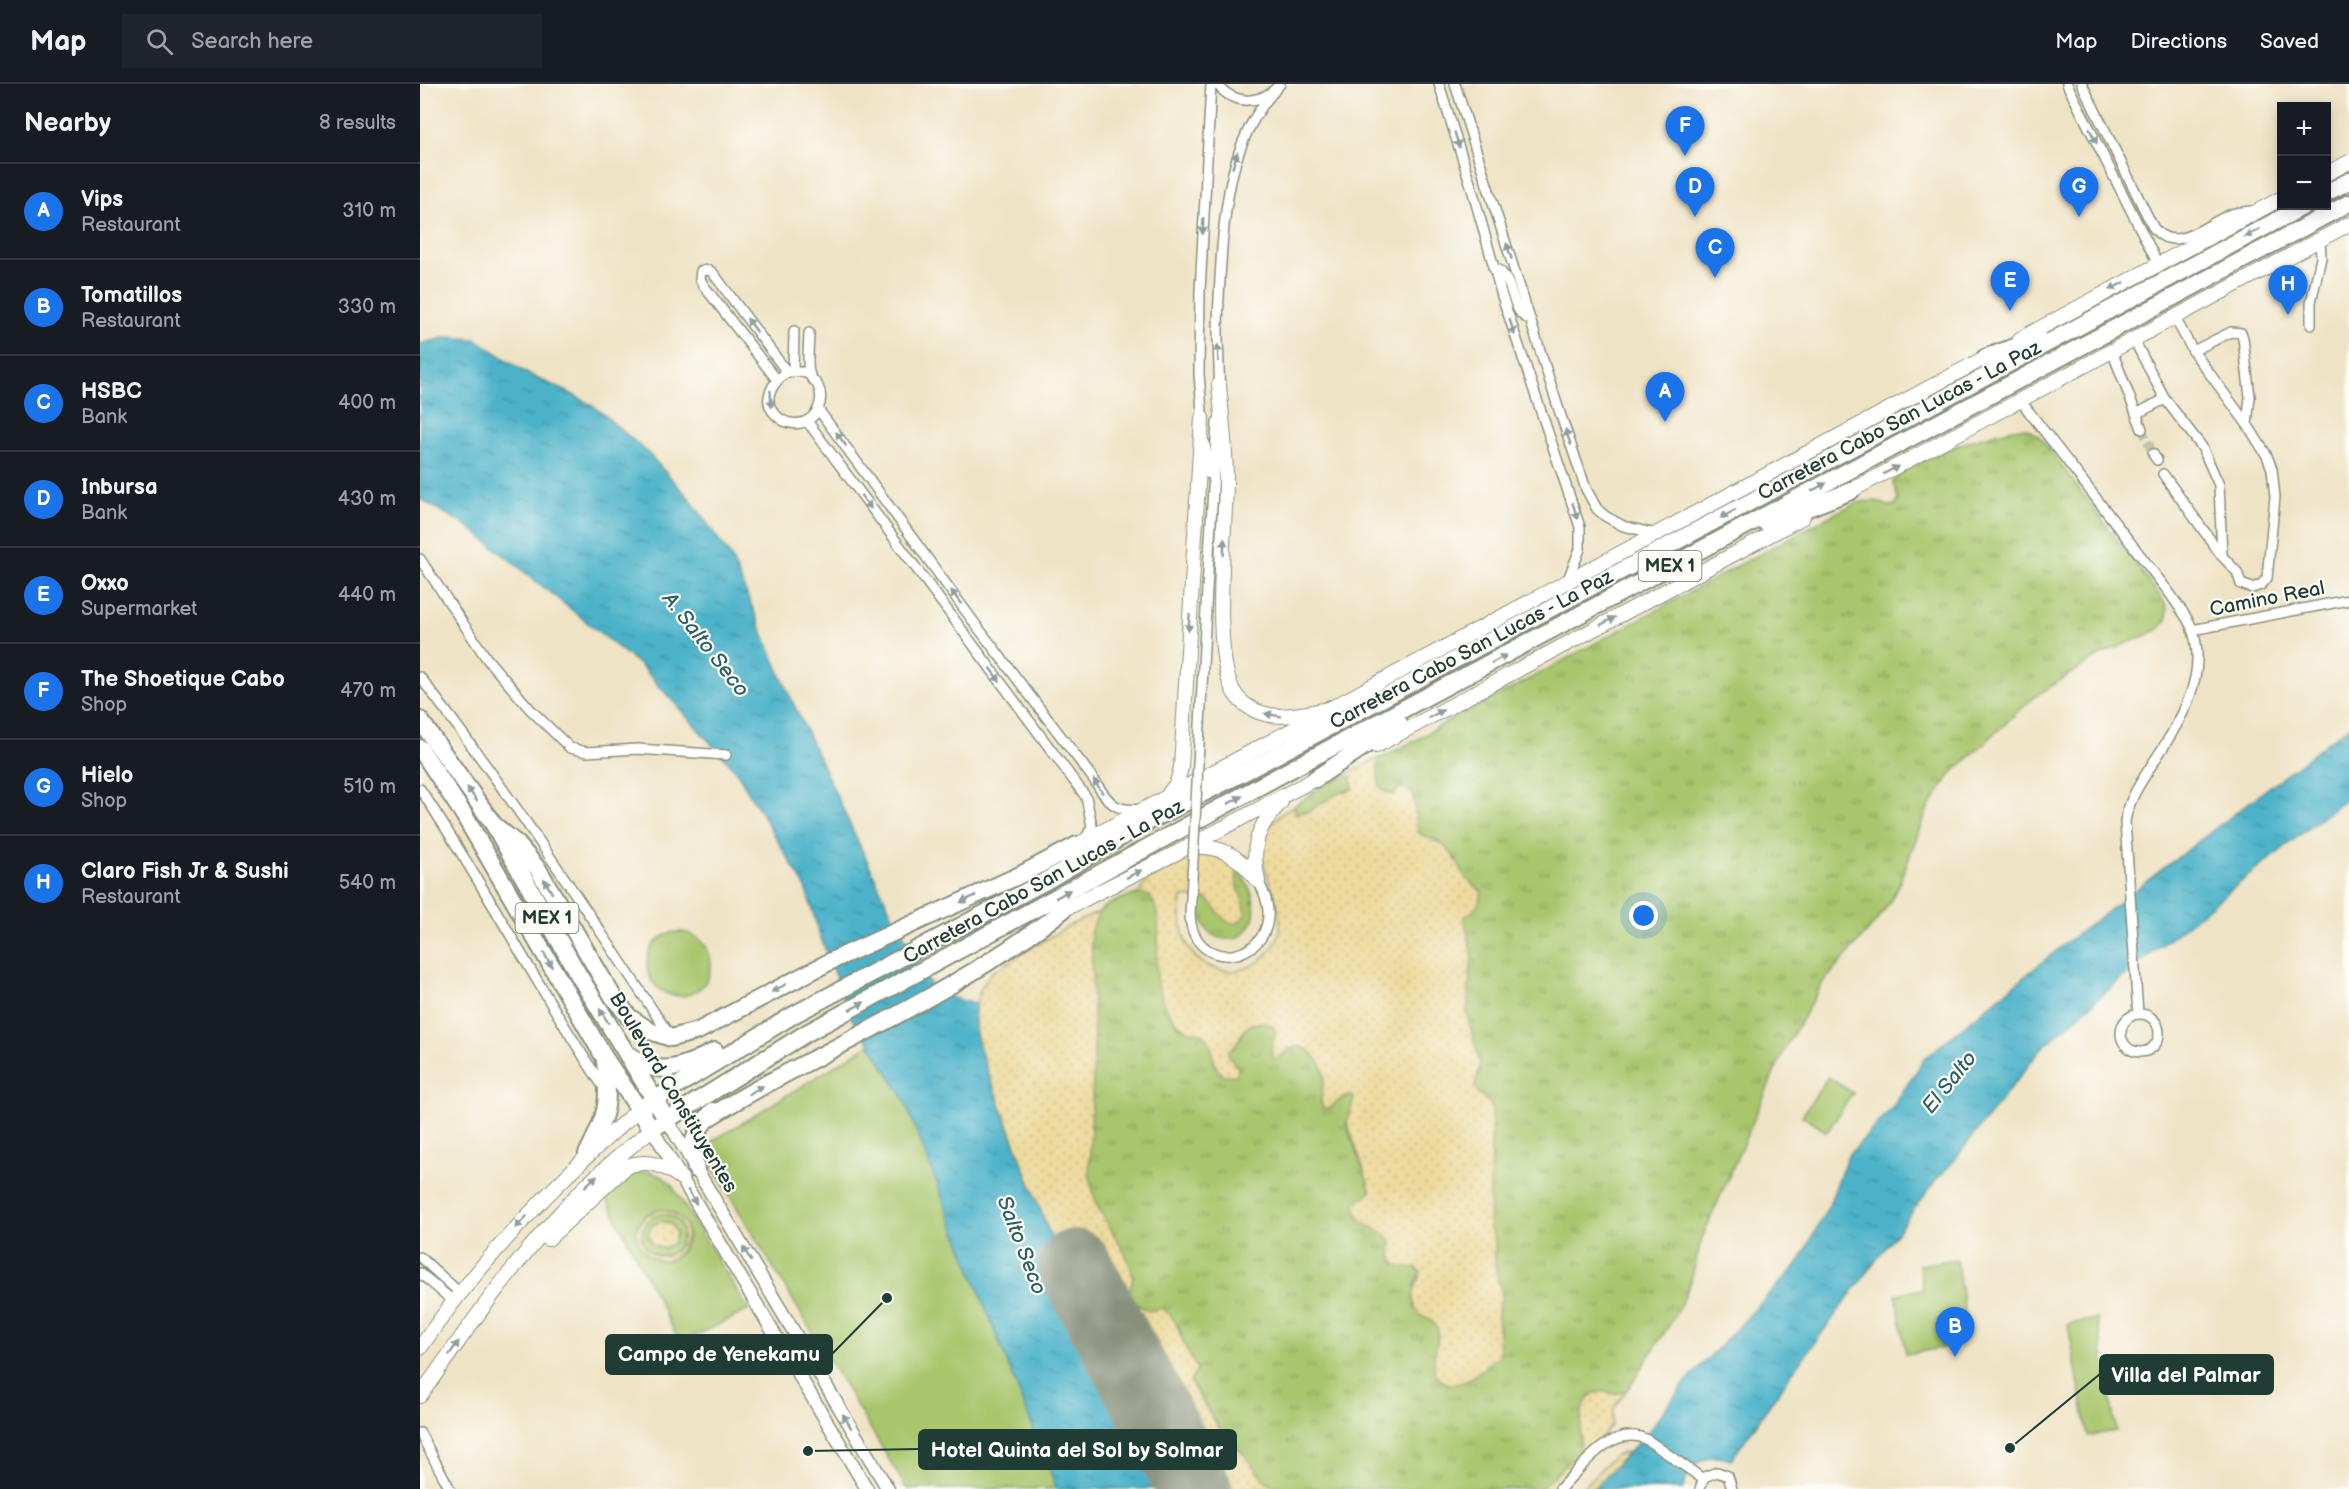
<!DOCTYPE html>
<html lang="en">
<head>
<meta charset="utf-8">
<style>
	:root { --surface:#171b24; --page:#20242c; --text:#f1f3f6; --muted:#9ea1a6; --line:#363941; --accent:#1a73e8 }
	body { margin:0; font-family:"Balsamiq Sans",sans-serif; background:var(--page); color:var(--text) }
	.controls { position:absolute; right:18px; top:18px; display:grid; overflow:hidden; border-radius:0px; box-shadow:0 3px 15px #0003 }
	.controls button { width:54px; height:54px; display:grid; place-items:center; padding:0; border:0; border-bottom:2px solid var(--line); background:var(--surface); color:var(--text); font:30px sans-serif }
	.you { position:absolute; left:1224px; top:832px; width:21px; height:21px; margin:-15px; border:4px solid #fff; border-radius:50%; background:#1a73e8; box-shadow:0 0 0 9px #1a73e833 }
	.badge { display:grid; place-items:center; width:39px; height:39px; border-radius:50%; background:var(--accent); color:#fff; font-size:20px; font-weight:700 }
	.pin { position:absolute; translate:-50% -50px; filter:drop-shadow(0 2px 3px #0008) }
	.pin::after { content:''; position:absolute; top:32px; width:21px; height:18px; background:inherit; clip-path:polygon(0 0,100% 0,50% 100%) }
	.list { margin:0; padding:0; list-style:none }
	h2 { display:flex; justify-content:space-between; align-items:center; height:78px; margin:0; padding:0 24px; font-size:26px }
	h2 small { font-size:20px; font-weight:400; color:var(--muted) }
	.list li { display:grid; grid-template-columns:39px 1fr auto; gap:18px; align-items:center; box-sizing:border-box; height:96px; padding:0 24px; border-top:2px solid var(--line) }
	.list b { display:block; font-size:22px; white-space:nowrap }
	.list p { margin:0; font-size:20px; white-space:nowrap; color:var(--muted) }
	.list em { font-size:20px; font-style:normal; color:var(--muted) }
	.icon { flex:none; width:33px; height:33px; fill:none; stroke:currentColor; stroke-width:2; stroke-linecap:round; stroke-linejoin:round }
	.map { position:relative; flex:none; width:1929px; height:1405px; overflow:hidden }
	header { display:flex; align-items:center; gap:36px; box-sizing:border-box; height:84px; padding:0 30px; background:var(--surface); border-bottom:2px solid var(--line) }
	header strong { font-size:28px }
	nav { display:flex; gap:33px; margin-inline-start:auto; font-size:21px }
	.search { width:420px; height:54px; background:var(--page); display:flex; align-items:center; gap:15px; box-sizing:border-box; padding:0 21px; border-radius:0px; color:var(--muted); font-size:22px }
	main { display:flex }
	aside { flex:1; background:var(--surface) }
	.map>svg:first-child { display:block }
</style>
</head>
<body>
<header>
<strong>Map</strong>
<div class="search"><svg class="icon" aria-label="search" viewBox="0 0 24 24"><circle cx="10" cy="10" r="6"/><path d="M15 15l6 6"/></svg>Search here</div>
<nav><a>Map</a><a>Directions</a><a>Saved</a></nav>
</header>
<main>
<aside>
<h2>Nearby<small>8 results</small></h2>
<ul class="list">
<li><span class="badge">A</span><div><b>Vips</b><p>Restaurant</p></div><em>310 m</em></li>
<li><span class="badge">B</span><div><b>Tomatillos</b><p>Restaurant</p></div><em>330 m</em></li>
<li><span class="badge">C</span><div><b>HSBC</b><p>Bank</p></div><em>400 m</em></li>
<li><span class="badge">D</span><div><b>Inbursa</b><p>Bank</p></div><em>430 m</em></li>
<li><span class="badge">E</span><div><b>Oxxo</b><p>Supermarket</p></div><em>440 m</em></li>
<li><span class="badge">F</span><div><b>The Shoetique Cabo</b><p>Shop</p></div><em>470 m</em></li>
<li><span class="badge">G</span><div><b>Hielo</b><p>Shop</p></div><em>510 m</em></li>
<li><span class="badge">H</span><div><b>Claro Fish Jr &amp; Sushi</b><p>Restaurant</p></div><em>540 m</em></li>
</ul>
</aside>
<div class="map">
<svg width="1929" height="1405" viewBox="0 0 1929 1405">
	<defs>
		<pattern id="grass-tufts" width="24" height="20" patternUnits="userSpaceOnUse" patternTransform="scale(1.5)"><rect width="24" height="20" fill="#a9c66d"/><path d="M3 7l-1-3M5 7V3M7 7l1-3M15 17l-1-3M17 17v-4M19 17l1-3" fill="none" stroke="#89a25a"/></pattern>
		<pattern id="sand-dots" width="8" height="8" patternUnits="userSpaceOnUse" patternTransform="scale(1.5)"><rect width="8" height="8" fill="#eeda9e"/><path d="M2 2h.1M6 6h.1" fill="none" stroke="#ccbc89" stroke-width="1.8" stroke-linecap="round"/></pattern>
		<pattern id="water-ripples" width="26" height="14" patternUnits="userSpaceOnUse" patternTransform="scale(1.5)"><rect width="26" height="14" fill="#4bb2c9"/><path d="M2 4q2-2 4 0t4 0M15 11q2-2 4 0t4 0" fill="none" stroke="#3e92a4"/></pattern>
	</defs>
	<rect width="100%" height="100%" fill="#fdfcf7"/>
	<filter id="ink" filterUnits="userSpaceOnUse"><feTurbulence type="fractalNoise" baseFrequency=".0167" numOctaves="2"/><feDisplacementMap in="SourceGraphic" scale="12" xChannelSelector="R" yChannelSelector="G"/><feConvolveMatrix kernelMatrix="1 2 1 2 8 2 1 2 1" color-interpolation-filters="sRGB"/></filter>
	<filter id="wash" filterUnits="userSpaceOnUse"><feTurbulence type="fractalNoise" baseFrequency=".008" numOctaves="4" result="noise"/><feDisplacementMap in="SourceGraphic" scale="24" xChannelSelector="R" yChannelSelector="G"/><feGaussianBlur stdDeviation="1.35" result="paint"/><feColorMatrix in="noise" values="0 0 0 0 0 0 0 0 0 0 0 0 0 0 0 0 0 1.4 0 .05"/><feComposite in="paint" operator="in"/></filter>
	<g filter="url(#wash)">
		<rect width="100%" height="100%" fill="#efe3c5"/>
		<path fill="url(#grass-tufts)" stroke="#648250" stroke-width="1.5" d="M1605,344L1619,352L1743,516L1747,524V536L1738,546L1680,571L1614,613L1530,691L1507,726L1479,800L1469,819L1458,835L1402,900L1365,964L1282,1154L1270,1200L1262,1218L1250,1240L1207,1306C1193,1313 1184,1307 1170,1311L1161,1333L1159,1368L1120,1405H859L844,1396L822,1368L805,1353L770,1297L777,1286L763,1258L759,1243L741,1224L729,1227L715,1219L710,1208L713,1191L676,1120L669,1090L674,967L671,846C673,840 675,833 679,828C689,818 717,807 730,811C748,841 731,876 740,908C742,917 751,933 757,940C766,950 783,944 790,956C793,962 792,975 795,983L818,984L809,972L808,967C826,956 816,941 843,938C860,942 857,953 851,966L860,973C877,953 900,967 904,990C905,999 902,1010 901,1019L908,1025L922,1014L931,1011L934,1015L927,1038L928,1045L950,1105V1109L945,1114V1141C956,1144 965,1148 972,1158L971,1164L996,1183L1001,1189L994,1202L1018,1246L1014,1280L1017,1293L1029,1300L1053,1292L1080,1271L1078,1227L1082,1210L1075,1183V1154L1069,1143L1072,1022L1058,1008L1055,1002L1060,986L1047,929L1052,870L1044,833L1051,800L1040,787L1036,776L1017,756L1006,755L998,748L993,710C962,710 956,711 957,676L998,655L1047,626L1063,620L1397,439C1418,429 1446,407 1468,422L1475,421L1478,415L1473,399C1480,378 1582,343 1605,344Z
			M929,691L932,692L933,705L920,708L893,724L890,728L886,727L876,730L875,728L874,722C891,710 909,695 929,691Z
			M818,787C836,807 844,839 817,854C788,860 779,839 780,814L787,815L793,820L817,802L815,798Z"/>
		<path fill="url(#sand-dots)" stroke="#868c69" stroke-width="1.5" fill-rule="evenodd" d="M959,674C956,679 958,682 958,689C958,702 960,708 974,711L980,702L993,710L998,748C1007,756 1018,755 1026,764C1043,781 1039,793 1062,807C1060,820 1055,827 1044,833L1052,870L1047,929L1060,980L1055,1002L1058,1008L1072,1022L1069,1143L1075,1154V1183L1082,1210L1078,1227L1080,1271C1065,1281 1044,1308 1024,1298C1017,1295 1015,1290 1014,1283C1013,1271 1019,1259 1018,1246L1011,1236L999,1231C988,1210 995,1208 1001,1188L996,1183C975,1186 969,1179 972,1158C965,1148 956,1144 945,1141L937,1131L935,1120L950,1109V1105L927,1038L934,1015L931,1011L922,1014L908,1025L903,1024C898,1014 905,1002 904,991C903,978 887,958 872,964C866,966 862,971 857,975H853L851,966L856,948L853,942L843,938C816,941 826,956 808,967L809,972L818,984L817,991H802C788,975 795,963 787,953C782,947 777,949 771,947C755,942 744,923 740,908C730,876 748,842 730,812L724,810L717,811L728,795L771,772L790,771L799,773L811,780L818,787C811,804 829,815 824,833L816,840C801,840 798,823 787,815L762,813C758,845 763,877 800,886C814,889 828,885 839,877C904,830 791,767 874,722L876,730L887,727L890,728L893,724L920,708L924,709L933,705L931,692L912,697Z
			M679,828L671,846L674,967L669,1090L676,1120L707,1173L713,1191L710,1208L715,1219L729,1227L741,1224C757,1233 757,1244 764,1260C768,1269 773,1277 777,1286L770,1298L805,1353L822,1368L844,1396L859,1405H738L642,1183L558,961C552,934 553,910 572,888L650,841Z
			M238,1126C292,1124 259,1202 224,1169C208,1153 219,1131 238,1126ZM240,1130L258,1137C273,1160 244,1184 228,1166C225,1163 223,1157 221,1153L226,1138Z
			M228 1151a14 14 0 1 1 28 0a14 14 0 1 1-28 0Z
			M1207,1306L1194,1324L1192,1340L1183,1352L1129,1405H1120L1159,1368C1163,1351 1155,1312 1179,1308C1191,1307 1193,1313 1207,1306Z
			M1208,1368L1174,1405H1161L1194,1372Z"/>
		<path fill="#a9c66d" stroke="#648250" stroke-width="1.5" fill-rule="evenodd" d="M227 880a32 32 0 1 1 64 0a32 32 0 1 1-64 0Z
			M450,960L483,1013L637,1405H487L281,1064Z
			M1408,993L1433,1009L1407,1048L1382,1032Z
			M228,1087L243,1093L251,1100L329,1226L260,1259L185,1112L215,1089ZM238,1126C257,1125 275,1143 264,1163C241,1205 186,1140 238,1126Z
			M241,1130C280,1132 260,1190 227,1165C216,1151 223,1134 241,1130ZM241,1137L251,1140L256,1149L253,1159L244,1165L233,1161L228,1152L231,1142Z
			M1536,1175L1546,1234L1518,1238L1523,1264L1486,1270L1476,1210L1503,1205L1499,1181Z
			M1677,1235L1696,1347L1668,1352L1648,1240Z"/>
		<path fill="url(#water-ripples)" stroke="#35787e" stroke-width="1.5" d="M27,253L56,255L108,290L150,309L175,323L227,368L270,415L311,473L369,610L472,830L515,909L555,920V947L564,978L642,1183L738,1405H637L483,1013L450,960L430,932L399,849L386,804L316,687L221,582L49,443L0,415V260Z
			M1929,642V712L1719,879L1622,964L1531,1080L1516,1096L1369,1293L1311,1376C1287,1367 1267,1380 1264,1405H1174L1228,1348L1265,1299L1378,1180L1409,1121L1427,1073L1472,1024L1505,974L1642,862Z"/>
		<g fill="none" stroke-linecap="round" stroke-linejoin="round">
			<path stroke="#87907c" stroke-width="74" d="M655,1182L775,1405"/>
		</g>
	</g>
	<g filter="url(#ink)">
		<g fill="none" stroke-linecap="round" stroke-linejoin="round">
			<path stroke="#c5c2a8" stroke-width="9" stroke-dasharray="9 4.5" stroke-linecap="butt" d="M1722,345L1733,370"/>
			<g stroke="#87907c" stroke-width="12">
				<path id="minor" d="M797,0C814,22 842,21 860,0
					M1019,0L1052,105L1082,212L1160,443V465L1147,498
					M1035,0L1139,326L1166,405L1177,425L1185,432L1203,442L1236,450
					M1647,0L1735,174V180L1730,184
					M1662,0L1733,143C1754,173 1788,138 1812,130C1818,128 1825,128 1831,127
					M1073,183C1097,192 1088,230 1111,236
					M1755,234L1773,267L1827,340
					M1891,241V218L1901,174L1900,155
					M389,249C389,259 386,283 390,291C391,295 396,298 398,302C405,317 397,335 381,339C371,341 362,338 355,330C341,315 353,298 367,288H384L389,291
					M1714,256L1745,315L1782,363L1799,401L1802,472
					M1692,267L1722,345
					M373,287L374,247
					M357,296L284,202L280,195L281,187L289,186L293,189L367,288
					M799,306C800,287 798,269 798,251C798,222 800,192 802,163C807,105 815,51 855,6
					M1600,316L1751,511C1757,521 1766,531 1771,542C1791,591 1758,641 1733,679C1721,698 1709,715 1705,737L1718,930
					M398,325L556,541L672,693C686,714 692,729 721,725
					M1716,330L1745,315
					M387,337L666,713L672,742L665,756
					M783,339L779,290L780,207L791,0
					M785,359L789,390
					M1733,370L1737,376
					M1743,390L1802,472L1817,488L1821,500L1832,504L1841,501L1847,494L1855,413L1852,385L1847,372L1827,340L1830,313L1823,254L1821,249L1811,248L1773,267
					M0,475L67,575L110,625L150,664L167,668L217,665L306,671
					M787,505L797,338
					M1772,546L1929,516
					M0,593C89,708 169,830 250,952
					M0,705C66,802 119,907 184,1004
					M771,815C770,826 769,837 773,847C792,897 877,864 838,797
					M1701 949a19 19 0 1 1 38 0a19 19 0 1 1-38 0Z
					M0,1173L40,1209
					M0,1189L33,1217
					M0,1349L30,1405
					M1140,1405C1161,1384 1194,1336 1229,1357L1283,1395
					M1280,1405L1284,1393L1297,1388L1308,1392L1312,1405"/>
			</g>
			<g stroke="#87907c" stroke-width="15">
				<path id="tertiary" d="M247,1036L468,1405
					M232,1045L447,1405"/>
			</g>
			<g stroke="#87907c" stroke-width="16">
				<path id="secondary" d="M1906,90L1929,78
					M1600,255L1862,114
					M799,301C802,333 806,365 806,397C806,444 789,581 818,614C843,641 877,631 908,625
					M1423,411L1929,140
					M902,629L1572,270
					M956,662L1383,433
					M749,709L757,699L761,683L782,334
					M657,761L885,639
					M770,764C797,759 820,772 835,794
					M838,797C831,763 836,743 861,718
					M643,826L762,766L904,690
					M128,1155L207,1082C228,1075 244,1081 261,1094
					M0,1264C61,1174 138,1096 219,1025
					M0,1312C49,1242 97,1173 156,1112C179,1088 206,1066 232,1045"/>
			</g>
			<g stroke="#87907c" stroke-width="20">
				<path id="trunk" d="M1906,109L1929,97
					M1565,274L1619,254
					M1347,440L1431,407
					M0,636L74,741L158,890L247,1036
					M876,652L911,625
					M0,664L44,731L184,973L232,1045L385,950L875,683L1929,119
					M895,695L979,639
					M74,741L98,761L118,785L192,911L209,933L230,947L251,954L278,947L411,877L600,791L657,761
					M211,972C237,996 268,981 295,967
					M219,1025L375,930L624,798L718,743L836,682L1884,122
					M285,1036C328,1008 373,986 417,963C495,922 574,880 643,826
					M167,1070C187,1031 190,1021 185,977
					M276,1085C268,1057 275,1048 293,1027"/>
			</g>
			<use href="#minor" stroke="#fff" stroke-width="9"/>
			<use href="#tertiary" stroke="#fff" stroke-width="12"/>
			<use href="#secondary" stroke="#fff" stroke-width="14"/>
			<use href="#trunk" stroke="#fff" stroke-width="16"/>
			<g stroke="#87907c" stroke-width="12" stroke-linecap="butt">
				<path id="minor-bridge" d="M771,815L787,505"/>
			</g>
			<use href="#minor-bridge" stroke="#fff" stroke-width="9"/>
		</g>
		<defs><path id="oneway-solid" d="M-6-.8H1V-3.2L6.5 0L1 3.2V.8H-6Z" transform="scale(1.5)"/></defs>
		<g fill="#8f9e9a">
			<use href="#oneway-solid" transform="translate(1673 52) rotate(63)"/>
			<use href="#oneway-solid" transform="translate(1037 56) rotate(73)"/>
			<use href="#oneway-solid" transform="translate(815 76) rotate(-73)"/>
			<use href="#oneway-solid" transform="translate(783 142) rotate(93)"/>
			<use href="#oneway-solid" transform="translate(1832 149) rotate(152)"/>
			<use href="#oneway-solid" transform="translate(1089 167) rotate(-108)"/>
			<use href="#oneway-solid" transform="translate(1697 202) rotate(152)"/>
			<use href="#oneway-solid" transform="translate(332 241) rotate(-127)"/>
			<use href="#oneway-solid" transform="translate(1092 243) rotate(72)"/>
			<use href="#oneway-solid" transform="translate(798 269) rotate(-92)"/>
			<use href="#oneway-solid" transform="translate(351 315) rotate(86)"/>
			<use href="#oneway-solid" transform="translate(1148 353) rotate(-109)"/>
			<use href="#oneway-solid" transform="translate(421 355) rotate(-126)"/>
			<use href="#oneway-solid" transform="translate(1471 386) rotate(-28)"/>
			<use href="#oneway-solid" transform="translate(1399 403) rotate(-28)"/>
			<use href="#oneway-solid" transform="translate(446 418) rotate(53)"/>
			<use href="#oneway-solid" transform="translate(1155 427) rotate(73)"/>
			<use href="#oneway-solid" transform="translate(1308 430) rotate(152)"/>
			<use href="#oneway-solid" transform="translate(804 463) rotate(-88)"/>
			<use href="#oneway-solid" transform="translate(536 513) rotate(-126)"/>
			<use href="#oneway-solid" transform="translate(1188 537) rotate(-28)"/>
			<use href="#oneway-solid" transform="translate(769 539) rotate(94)"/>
			<use href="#oneway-solid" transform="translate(1079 575) rotate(-28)"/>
			<use href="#oneway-solid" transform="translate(575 591) rotate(53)"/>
			<use href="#oneway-solid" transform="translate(1016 630) rotate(-28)"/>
			<use href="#oneway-solid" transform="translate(853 631) rotate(-170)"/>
			<use href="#oneway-solid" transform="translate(678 702) rotate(-123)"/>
			<use href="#oneway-solid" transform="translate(52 710) rotate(-125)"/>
			<use href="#oneway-solid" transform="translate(815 716) rotate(-29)"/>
			<use href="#oneway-solid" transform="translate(714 790) rotate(-27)"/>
			<use href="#oneway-solid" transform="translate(128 802) rotate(-120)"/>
			<use href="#oneway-solid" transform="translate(643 810) rotate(-29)"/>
			<use href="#oneway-solid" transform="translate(548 815) rotate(155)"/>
			<use href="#oneway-solid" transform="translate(128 876) rotate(60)"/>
			<use href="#oneway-solid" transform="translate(359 904) rotate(152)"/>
			<use href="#oneway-solid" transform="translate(437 922) rotate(-28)"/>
			<use href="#oneway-solid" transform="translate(184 932) rotate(-122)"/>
			<use href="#oneway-solid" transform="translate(336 1006) rotate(-30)"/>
			<use href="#oneway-solid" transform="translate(171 1097) rotate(-43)"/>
			<use href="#oneway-solid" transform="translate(272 1113) rotate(59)"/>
			<use href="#oneway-solid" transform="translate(101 1138) rotate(134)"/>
			<use href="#oneway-solid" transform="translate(327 1170) rotate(-121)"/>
			<use href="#oneway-solid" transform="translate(34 1264) rotate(-55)"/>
			<use href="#oneway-solid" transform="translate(427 1337) rotate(-121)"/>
		</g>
	</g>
	<g text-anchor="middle" stroke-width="4.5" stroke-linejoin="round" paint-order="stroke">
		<g fill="#fdfcf7" stroke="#62766e" stroke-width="1.5">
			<rect x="1218.5" y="467" width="63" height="30" rx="4.5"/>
			<rect x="95.5" y="819" width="63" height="30" rx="4.5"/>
		</g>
		<g font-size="18" font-weight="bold" fill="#1f3d34">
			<text x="1250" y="488">MEX 1</text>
			<text x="127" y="840">MEX 1</text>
		</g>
		<g font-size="20" fill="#1f3d34" stroke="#fdfcf7">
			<text transform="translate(1479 336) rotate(-28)" y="7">Carretera Cabo San Lucas - La Paz</text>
			<text transform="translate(1847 514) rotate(-11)" y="7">Camino Real</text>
			<text transform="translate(1051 565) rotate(-28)" y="7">Carretera Cabo San Lucas - La Paz</text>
			<text transform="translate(623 797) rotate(-29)" y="7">Carretera Cabo San Lucas - La Paz</text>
			<text transform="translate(254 1008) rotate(59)" y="7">Boulevard Constituyentes</text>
		</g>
		<g font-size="21" font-style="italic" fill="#2c6061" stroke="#fdfcf7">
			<text transform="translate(286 560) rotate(52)" y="7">A. Salto Seco</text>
			<text transform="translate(1529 998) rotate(-51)" y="7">El Salto</text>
			<text transform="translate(602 1161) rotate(69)" y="7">Salto Seco</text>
		</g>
	</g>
	<path fill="none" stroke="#1f3d34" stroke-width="2" d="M467 1214L412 1270M1590 1364L1680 1290M388 1367L499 1365"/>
	<g fill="#1f3d34" stroke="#fdfcf7" stroke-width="2">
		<circle cx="467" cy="1214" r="6"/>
		<circle cx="1590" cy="1364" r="6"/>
		<circle cx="388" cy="1367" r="6"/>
	</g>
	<g fill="#1f3d34" stroke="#1f3d34" stroke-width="2">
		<rect x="186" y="1251" width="226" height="39" rx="6"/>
		<rect x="1680" y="1271" width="173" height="39" rx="6"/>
		<rect x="499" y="1346" width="317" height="39" rx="6"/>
	</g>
	<g font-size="21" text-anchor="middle" font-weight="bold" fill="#fff">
		<text x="299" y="1277">Campo de Yenekamu</text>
		<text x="1766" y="1298">Villa del Palmar</text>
		<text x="657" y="1373">Hotel Quinta del Sol by Solmar</text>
	</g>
</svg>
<div class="controls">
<button>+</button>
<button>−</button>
</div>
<div class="you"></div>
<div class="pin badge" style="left:1245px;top:338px">A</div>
<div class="pin badge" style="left:1535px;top:1273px">B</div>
<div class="pin badge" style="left:1295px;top:194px">C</div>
<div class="pin badge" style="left:1275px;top:133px">D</div>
<div class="pin badge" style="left:1590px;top:227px">E</div>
<div class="pin badge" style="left:1265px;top:72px">F</div>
<div class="pin badge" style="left:1659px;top:133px">G</div>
<div class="pin badge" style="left:1868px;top:231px">H</div>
</div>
</main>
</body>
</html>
